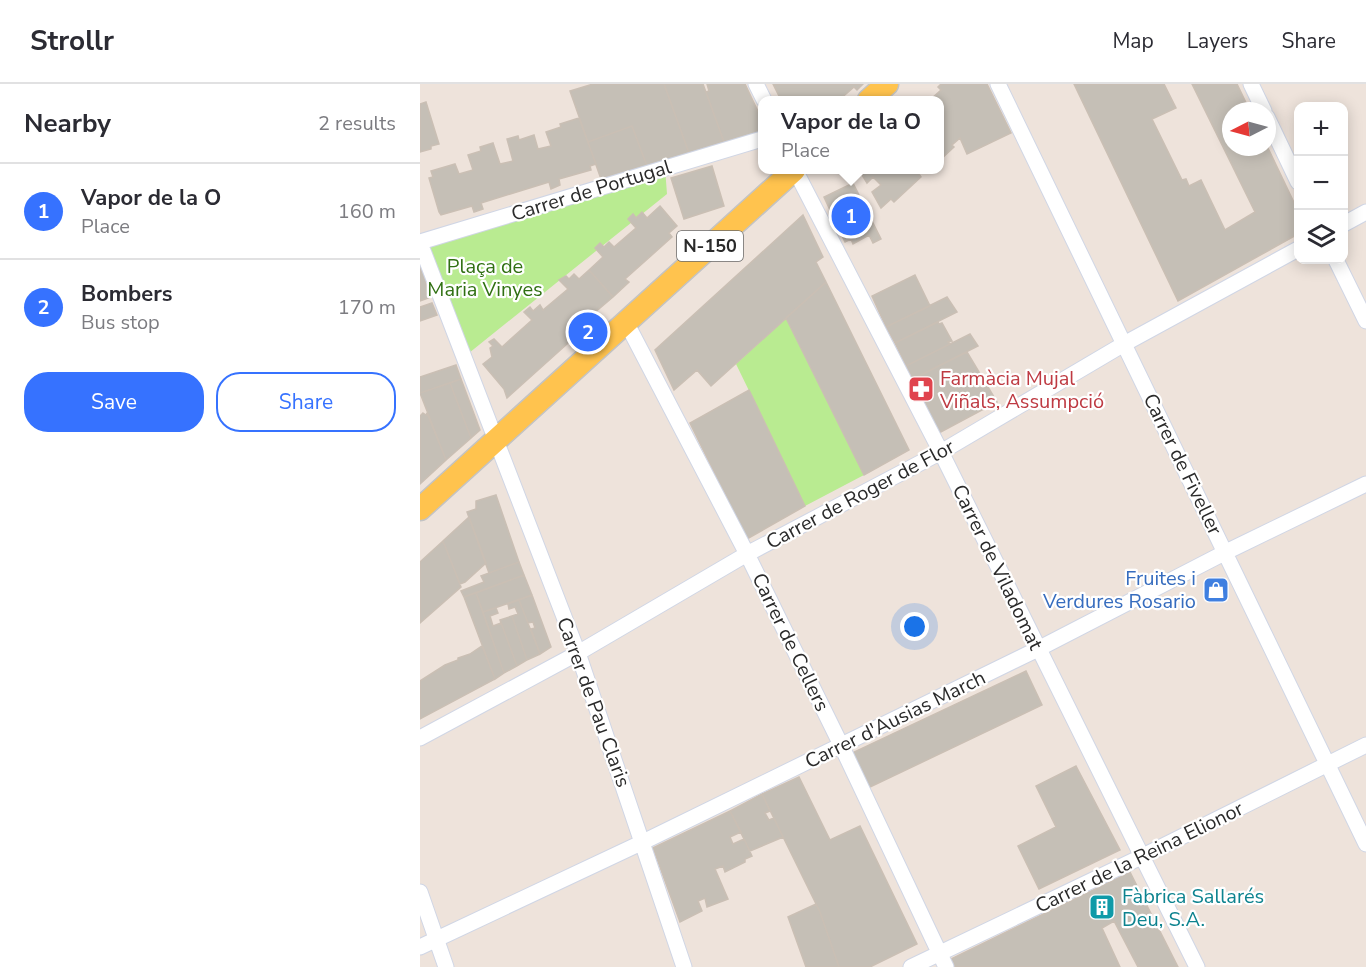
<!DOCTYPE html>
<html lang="en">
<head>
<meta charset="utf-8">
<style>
	:root { --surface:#fff; --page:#f2f2f3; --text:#2b2b33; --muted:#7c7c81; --line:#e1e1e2; --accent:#3672ff }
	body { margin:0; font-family:"Nunito Sans",sans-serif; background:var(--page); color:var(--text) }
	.controls { position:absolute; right:18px; top:18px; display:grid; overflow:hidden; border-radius:12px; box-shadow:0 3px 15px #0003 }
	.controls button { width:54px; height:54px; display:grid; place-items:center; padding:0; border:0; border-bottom:2px solid var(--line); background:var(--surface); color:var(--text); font:30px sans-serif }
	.compass { position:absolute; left:802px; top:18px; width:54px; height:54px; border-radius:50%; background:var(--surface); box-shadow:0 3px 15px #0003; rotate:264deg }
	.you { position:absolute; left:495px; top:543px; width:21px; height:21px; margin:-15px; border:4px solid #fff; border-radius:50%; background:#1a73e8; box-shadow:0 0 0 9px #1a73e833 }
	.badge { display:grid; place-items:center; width:39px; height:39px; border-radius:50%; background:var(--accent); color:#fff; font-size:20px; font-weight:700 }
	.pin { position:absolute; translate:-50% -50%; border:3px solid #fff; box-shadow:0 2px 6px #0006 }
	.popup { position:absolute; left:338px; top:12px; width:186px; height:78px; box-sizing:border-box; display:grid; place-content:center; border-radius:12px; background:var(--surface); filter:drop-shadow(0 2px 4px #0005); font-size:20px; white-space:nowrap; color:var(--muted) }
	.popup b { font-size:22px; color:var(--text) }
	.popup::after { content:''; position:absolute; left:50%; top:100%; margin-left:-12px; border:12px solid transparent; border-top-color:var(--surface) }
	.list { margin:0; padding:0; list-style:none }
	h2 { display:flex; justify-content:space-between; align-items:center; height:78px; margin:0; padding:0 24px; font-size:26px }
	h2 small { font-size:20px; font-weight:400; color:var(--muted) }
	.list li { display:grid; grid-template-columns:39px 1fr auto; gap:18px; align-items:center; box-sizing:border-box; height:96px; padding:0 24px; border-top:2px solid var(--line) }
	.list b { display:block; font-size:22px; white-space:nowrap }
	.list p { margin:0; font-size:20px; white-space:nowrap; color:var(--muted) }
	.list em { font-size:20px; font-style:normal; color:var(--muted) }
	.actions { display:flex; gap:12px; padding:18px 24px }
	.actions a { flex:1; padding:14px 0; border:2px solid var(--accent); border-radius:24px; text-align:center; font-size:21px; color:var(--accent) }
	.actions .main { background:var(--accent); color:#fff }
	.icon { flex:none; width:33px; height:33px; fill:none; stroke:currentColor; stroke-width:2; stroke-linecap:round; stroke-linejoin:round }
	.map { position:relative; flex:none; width:946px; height:883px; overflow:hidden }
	header { display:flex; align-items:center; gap:36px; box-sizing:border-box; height:84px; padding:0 30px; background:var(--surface); border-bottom:2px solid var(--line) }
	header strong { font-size:28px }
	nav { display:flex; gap:33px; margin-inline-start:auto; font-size:21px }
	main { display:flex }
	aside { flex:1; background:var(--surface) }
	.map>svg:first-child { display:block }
</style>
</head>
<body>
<header>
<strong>Strollr</strong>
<nav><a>Map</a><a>Layers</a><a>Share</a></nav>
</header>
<main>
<aside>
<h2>Nearby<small>2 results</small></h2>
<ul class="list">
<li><span class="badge">1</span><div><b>Vapor de la O</b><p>Place</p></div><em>160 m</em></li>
<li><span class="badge">2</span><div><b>Bombers</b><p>Bus stop</p></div><em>170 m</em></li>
</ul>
<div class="actions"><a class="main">Save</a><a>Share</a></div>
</aside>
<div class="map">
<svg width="946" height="883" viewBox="0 0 946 883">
	<rect width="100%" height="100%" fill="#eee3db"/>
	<path fill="#b9eb91" d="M245,84L247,110L44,273L1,162Z
		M366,234L444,391L385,422L316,280Z"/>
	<path fill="#c5bfb6" stroke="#cabfb4" stroke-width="1.5" d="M173,0H244L269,69L227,82L212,42L168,58L150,7Z
		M244,0H283L304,58L269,69Z
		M287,0H325L342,36V47L304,58L286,8L289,7Z
		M353,0H443L437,6L434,3L419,16H361Z
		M521,0H567L591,49L547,70L540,54L532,61L534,63L520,76V16H510L521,6L518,3Z
		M654,0H744L756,24L732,35L762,96L766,95L769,102L781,96L805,146L835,128L772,0H817L830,27H811V63L847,62L878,127V150L758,217Z
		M6,18L19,60L11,62V65L0,68V20Z
		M159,34L176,80L170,82L171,86L139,95L140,101L131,105L129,98L61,119L63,125L54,128L52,122L21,131L19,128L9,94L13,93L11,87L35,80L39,90L53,86L48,71L61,67L60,63L73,59L80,80L93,77L87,55L98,52L99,56L114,51L118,65L131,62L126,48L141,43L140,40Z
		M212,42L227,82L181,95L168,58Z
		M292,82L304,122L264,135L251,94Z
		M439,86H504L499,90L501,93L474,118L471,115L461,124L452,108L461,101L453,93L447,99Z
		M433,99L461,155L453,159L449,151L433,160L431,155L425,158L404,113Z
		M240,122L257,142L249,149L252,153L205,195L209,198L193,213L169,186L183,173L175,164L180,159L184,163L189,158L194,163L216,144L208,135L213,130L216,134L222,128L227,134Z
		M383,131L403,173L396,178L406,198L291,302L277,286L254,306L235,266Z
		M0,181L11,213L0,217Z
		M169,186L193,213L153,247L157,251L87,314L84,305L63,280L72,273L70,264L73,262L69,258L74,255L82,263L112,236L104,228L110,223L113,227L120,221L123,226L148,205L139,196L146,192L149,195L154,190L159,195Z
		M495,191L510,222L466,243L452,212Z
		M406,198L489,366L444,391L366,234Z
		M527,213L537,228L475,259L466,243Z
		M12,219L17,231L0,237V223Z
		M518,238L519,240L522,239L532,257L528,258L530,260L486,282L475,259Z
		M550,250L558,262L493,295L486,282Z
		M547,268L577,318L519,349L493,295Z
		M36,281L41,295L0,309V293Z
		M41,295L60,346L51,354L30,299Z
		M30,299L51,354L26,376L0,309Z
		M329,306L385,422L327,455L270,339Z
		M3,329L6,331L7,329L26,376L0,400V332Z
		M76,411L99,478L69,489L47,428L56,425V417Z
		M49,433L66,479L45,498L40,500L23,457Z
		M23,457L41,503L0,539V478Z
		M99,478L104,491L44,513L41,507L64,498L61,492Z
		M104,491L112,511L63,528L56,509Z
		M56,509L84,589L75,595L44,513Z
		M112,511L131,563L120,570L111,545L115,544L113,538L108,539L99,516Z
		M99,516L120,570L107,576L92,532L98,530L95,523L89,525L88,520Z
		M76,524L78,529L70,532L73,542L81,539L97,582L84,589L63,528Z
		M92,532L107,576L97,582L80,536Z
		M62,562L75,595L0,635V597L25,581L38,576V574L50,570Z
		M606,587L622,621L448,704L432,669Z
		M656,682L700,766L619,805L598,762L636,743L616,702Z
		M379,693L410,756L440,742L497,860L450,883H419L400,828L342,710Z
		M342,710L350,727L345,729L349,736L354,734L363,753L330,767L310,727Z
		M310,727L321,748L310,753L313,760L324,755L332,772L325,775V778L305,788L303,782L295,785L308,815L287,823L285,814L278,817L282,827L260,838L233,764Z
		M710,788L758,883H718L694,837L682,844L700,883H535L531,875Z
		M396,820L400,828L419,883H386L368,833Z"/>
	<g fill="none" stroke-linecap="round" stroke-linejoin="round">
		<g stroke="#d0d6e5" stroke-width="17">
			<path id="street" d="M336,0L344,16
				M578,0L946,760
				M831,0L844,27
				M847,33L878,98
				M375,86L521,368L777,883
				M924,140L946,128
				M0,158L342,55
				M0,159L158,569L264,883
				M916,176L946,237
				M206,238L327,470L421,661L526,883
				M0,654L158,569L327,470L521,368L704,260L878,165
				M0,808L26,883
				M0,863L223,758L618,565L806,468L946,400
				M491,883L721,773L946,661"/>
		</g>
		<g stroke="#c3c3c3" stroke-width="25">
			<path id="primary" d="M449,16L467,0
				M0,425L374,86"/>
		</g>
		<use href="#street" stroke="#fff" stroke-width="15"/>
		<use href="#primary" stroke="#ffc34e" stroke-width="22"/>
	</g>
	<defs>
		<g id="pharmacy-square" transform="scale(1.35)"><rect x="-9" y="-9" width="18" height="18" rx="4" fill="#e0444e" stroke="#fff"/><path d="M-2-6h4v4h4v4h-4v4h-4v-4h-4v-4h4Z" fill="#fff"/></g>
		<g id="shop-square" transform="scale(1.35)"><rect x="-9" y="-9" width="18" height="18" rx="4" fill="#3f7fe0" stroke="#fff"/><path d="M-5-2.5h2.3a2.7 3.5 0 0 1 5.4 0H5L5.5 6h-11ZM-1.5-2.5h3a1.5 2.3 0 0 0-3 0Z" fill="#fff"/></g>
		<g id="building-square" transform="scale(1.35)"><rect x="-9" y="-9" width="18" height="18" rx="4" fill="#0f9aa8" stroke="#fff"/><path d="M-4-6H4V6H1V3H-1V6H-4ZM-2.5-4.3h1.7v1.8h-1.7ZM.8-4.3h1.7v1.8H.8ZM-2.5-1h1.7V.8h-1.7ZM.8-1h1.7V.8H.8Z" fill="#fff"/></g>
	</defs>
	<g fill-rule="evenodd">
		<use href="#pharmacy-square" x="501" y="305"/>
		<use href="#shop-square" x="796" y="506"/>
		<use href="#building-square" x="682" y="823"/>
	</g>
	<g text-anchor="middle" stroke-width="4.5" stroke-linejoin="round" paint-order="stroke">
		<rect fill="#fff" stroke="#6a6a6a" stroke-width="1.5" x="257" y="147" width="66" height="30" rx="4.5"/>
		<g font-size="18" font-weight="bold" fill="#2a2a2a">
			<text x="290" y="168">N-150</text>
		</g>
		<g font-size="20" fill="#2a2a2a" stroke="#fff">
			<text transform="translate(171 106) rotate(-17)" y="7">Carrer de Portugal</text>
			<text transform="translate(763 380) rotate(64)" y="7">Carrer de Fiveller</text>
			<text transform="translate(440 410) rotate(-28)" y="7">Carrer de Roger de Flor</text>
			<text transform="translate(578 483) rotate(64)" y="7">Carrer de Viladomat</text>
			<text transform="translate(371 558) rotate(64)" y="7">Carrer de Cellers</text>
			<text transform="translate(174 618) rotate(70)" y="7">Carrer de Pau Claris</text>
			<text transform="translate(475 635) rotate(-26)" y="7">Carrer d'Ausias March</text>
			<text transform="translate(719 773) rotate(-26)" y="7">Carrer de la Reina Elionor</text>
		</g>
		<g font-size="20" fill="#307012" stroke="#fff">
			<text x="65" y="189">Plaça de<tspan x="65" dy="23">Maria Vinyes</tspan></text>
		</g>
		<g font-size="20" fill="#be3a42" stroke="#fff" text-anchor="start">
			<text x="520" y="301">Farmàcia Mujal<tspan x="520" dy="23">Viñals, Assumpció</tspan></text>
		</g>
		<g font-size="20" fill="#366cbe" stroke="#fff" text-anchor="end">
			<text x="776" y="501">Fruites i<tspan x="776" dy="23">Verdures Rosario</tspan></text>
		</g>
		<g font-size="20" fill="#0d838f" stroke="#fff" text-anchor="start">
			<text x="702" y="819">Fàbrica Sallarés<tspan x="702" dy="23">Deu, S.A.</tspan></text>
		</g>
	</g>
</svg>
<div class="controls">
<button>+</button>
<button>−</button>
<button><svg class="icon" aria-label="layers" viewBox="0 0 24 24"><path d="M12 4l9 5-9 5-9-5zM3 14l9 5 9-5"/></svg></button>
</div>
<svg class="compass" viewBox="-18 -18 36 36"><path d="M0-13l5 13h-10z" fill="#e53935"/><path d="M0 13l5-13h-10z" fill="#7c7c81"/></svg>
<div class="you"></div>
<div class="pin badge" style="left:431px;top:132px">1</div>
<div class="popup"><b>Vapor de la O</b>Place</div>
<div class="pin badge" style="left:168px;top:248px">2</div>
</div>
</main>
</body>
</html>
